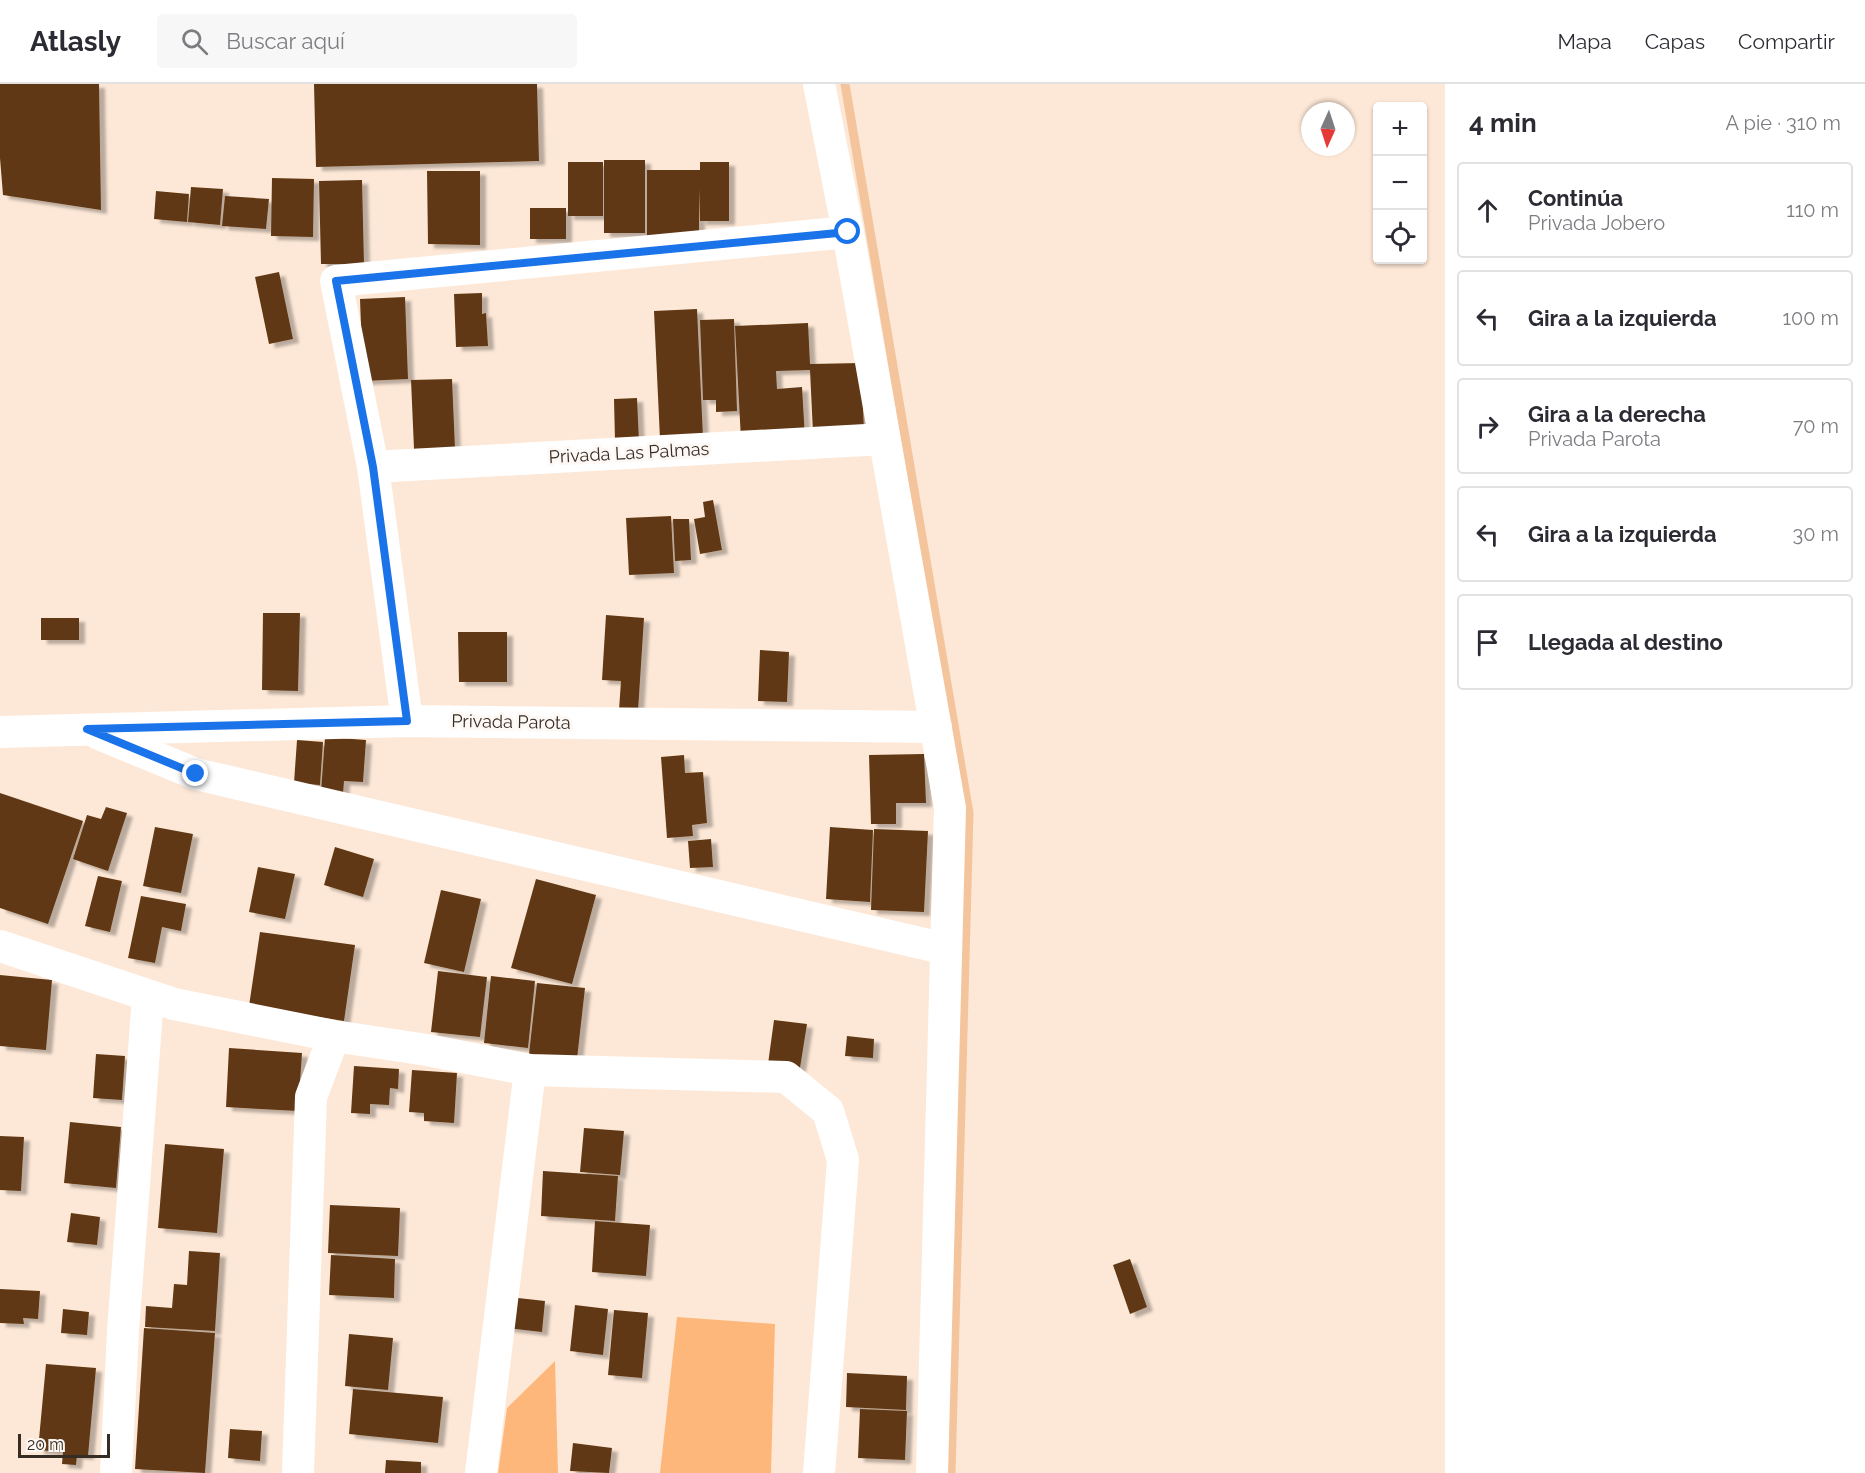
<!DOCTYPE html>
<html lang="es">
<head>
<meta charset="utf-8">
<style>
	:root { --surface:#fff; --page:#f7f7f7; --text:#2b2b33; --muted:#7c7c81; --line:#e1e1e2 }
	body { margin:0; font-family:Raleway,sans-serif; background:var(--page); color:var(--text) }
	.controls { position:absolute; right:18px; top:18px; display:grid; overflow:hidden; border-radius:6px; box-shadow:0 2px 4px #0004 }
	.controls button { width:54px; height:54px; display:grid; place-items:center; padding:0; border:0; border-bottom:2px solid var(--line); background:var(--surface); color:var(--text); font:30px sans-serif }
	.compass { position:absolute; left:1301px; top:18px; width:54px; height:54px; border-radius:50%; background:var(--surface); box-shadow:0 2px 4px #0004; rotate:183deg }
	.scale { position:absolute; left:18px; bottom:15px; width:92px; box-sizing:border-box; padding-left:6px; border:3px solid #352c24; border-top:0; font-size:16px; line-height:21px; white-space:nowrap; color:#352c24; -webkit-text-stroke:4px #fdf8f4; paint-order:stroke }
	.stop { position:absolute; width:18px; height:18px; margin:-14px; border:4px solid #1a73e8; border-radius:50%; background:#fff }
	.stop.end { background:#1a73e8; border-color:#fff; box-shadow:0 2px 6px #0008 }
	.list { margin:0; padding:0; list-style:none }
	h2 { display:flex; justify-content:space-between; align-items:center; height:78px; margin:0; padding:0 24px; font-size:26px }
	h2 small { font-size:20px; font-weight:400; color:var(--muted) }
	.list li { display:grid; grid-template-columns:39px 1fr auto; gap:18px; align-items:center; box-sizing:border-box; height:96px; margin:0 12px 12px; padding:0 12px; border:2px solid var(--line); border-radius:6px }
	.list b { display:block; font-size:22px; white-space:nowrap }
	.list p { margin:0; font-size:20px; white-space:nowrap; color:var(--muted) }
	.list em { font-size:20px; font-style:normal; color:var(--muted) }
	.icon { flex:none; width:33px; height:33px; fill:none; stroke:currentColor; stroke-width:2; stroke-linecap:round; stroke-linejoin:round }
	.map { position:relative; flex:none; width:1445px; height:1389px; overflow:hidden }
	header { display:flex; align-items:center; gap:36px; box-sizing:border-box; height:84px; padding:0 30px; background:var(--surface); border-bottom:2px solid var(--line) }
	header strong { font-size:28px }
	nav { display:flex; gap:33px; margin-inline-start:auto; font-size:21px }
	.search { width:420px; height:54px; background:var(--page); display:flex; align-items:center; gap:15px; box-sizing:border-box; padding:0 21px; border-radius:6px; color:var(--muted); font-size:22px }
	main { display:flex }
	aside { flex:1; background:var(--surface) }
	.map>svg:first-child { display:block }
</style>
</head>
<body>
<header>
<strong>Atlasly</strong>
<div class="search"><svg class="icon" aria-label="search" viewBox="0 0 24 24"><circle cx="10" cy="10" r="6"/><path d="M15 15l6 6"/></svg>Buscar aquí</div>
<nav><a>Mapa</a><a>Capas</a><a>Compartir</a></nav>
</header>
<main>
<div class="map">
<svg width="1445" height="1389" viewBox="0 0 1445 1389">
	<defs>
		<filter id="shadow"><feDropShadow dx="6" dy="4" stdDeviation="1.5" flood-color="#0004"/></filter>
	</defs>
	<rect width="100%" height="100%" fill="#fde8d7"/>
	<path fill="#feb77b" d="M677,1233L775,1240L771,1389H660Z
		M555,1277L558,1389H498L507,1324Z"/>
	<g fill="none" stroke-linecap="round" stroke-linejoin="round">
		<path stroke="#f4c49c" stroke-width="9" d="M845,0L969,729L951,1389"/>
	</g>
	<path fill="#613913" filter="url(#shadow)" d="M0,0H99L101,126L3,111L0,74Z
		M314,0H537L539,77L316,83Z
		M604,76H645V149H604Z
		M568,78H603V132H568Z
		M700,78H729V137H700L699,104V155H647V86H700Z
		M427,87H480V161L428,160Z
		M272,94L314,95L313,153L271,152Z
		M362,96L364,180H321L319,97Z
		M191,103L223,105L220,141L188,138Z
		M156,107L189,110L187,138L154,135Z
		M225,112L269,115L266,145L222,142Z
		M530,124H566V155H530Z
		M279,188L293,255L269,260L255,193Z
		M482,209V230L486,229L488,262L456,263L454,210Z
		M405,213L408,295L363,297L360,215Z
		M697,225L703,353L660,355L654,227Z
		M734,235L737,327L716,328V316H703L700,236Z
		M808,239L810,280L861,279L864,347L813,349L810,286L776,287L777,305L802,303L805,354L741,356L735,242Z
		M452,295L455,364L414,365L411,296Z
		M637,314L639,357H615L614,315Z
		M713,416L722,466L700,470L694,435L705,433L703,418Z
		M671,432L674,489L629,491L626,434Z
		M673,435H689L691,476L675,477Z
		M263,529H300L298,607L262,606Z
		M606,531L644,534L638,627L619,626L621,597L602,596Z
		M41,534H79V556H41Z
		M458,548H507V598H459Z
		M760,566L789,568L787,618L758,617Z
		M325,653L366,656L363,698L344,697L343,710L321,708Z
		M297,656L323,658L320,701L294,699Z
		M924,670L926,719H896V740H871L869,671Z
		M684,671L685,689L703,688L707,739L692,741L693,752L667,754L661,673Z
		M0,709L83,737L48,840L0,824Z
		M106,723L127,729L108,787L73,775L87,731L101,735Z
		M155,743L193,750L181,809L143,802Z
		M830,743L873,746L870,818L826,815Z
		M874,745L928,747L924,828L871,826Z
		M711,755L713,783L690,784L688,757Z
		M335,763L374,775L363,813L324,801Z
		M258,783L295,790L285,835L249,828Z
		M98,792L122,797L110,848L85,842Z
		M536,795L596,811L572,900L511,884Z
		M441,806L481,815L464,888L424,879Z
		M141,812L186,820L181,847L162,843L155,879L128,874Z
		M260,848L355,861L344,937L249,922Z
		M438,887L487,893L480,953L431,948Z
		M0,891L52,896L46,966L0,962Z
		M491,892L535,897L528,964L484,959Z
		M537,899L585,904L577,975L529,970Z
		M774,936L807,940L800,984L768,980Z
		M847,952L874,955L873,974L845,972Z
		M229,964L302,969L298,1027L226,1023Z
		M96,970L125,972L122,1016L93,1014Z
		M354,982L399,985L398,1005L390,1004L389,1021L370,1020V1030L351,1029Z
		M412,986L457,989L454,1039L424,1037V1029L409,1028Z
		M70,1038L121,1043L116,1104L64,1099Z
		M584,1044L624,1047L620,1091L580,1088Z
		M0,1052L24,1053L21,1107L0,1106Z
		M165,1060L224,1065L217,1149L158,1144Z
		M543,1087L618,1092L615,1137L541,1132Z
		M330,1121L400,1124L398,1172L328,1169Z
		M71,1129L100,1133L97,1161L67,1158Z
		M595,1137L650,1141L646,1192L592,1188Z
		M189,1167L220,1169L215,1247L145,1243L146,1222L172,1224L174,1200L187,1201Z
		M331,1171L395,1175L394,1214L329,1211Z
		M1130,1175L1147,1223L1130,1230L1113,1181Z
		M0,1205L40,1207L38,1235L23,1234L24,1240L0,1239Z
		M509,1213L545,1217L542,1248L507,1244Z
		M575,1221L608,1225L603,1271L570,1267Z
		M63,1225L89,1228L87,1251L61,1249Z
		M614,1226L648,1229L642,1294L608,1291Z
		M144,1244L215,1249L205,1389L135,1385Z
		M349,1250L393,1254L388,1306L345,1302Z
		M46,1280L96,1284L88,1372L77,1371L76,1381L62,1380L63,1368L38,1366Z
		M847,1289L907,1292L906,1326L846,1323Z
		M353,1305L443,1313L438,1359L349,1350Z
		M860,1325L907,1327L905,1376L858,1374Z
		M230,1345L262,1347L260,1377L228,1374Z
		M573,1359L612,1364L609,1389L570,1387Z
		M386,1376L421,1378V1389H385Z"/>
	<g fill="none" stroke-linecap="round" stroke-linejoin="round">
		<path stroke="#fff" stroke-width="32" d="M819,0L848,148L950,724L932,1389
			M373,383L884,355
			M407,637L373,383L336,197L848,148
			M0,648L407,637L936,643
			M99,650L196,690L946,865
			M0,862L174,920L334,952L427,966L530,986L786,993L828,1027L843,1076L819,1389
			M116,1389L123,1247L148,913
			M298,1389L311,1013L334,952
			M481,1389L530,986"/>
	</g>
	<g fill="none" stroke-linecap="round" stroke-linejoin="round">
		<path stroke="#1a73e8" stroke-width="8" d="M196,690L87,645L407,637L373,383L336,197L848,148"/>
	</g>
	<g text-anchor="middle" stroke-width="6" stroke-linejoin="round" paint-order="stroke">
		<g font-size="18" fill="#352c24" stroke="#fdf8f4">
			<text transform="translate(629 369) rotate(-3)" y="6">Privada Las Palmas</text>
			<text transform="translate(511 638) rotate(1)" y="6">Privada Parota</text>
		</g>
	</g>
</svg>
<div class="controls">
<button>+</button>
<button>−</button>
<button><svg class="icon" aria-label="locate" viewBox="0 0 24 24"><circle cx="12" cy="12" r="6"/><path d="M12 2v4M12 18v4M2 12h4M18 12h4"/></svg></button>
</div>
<svg class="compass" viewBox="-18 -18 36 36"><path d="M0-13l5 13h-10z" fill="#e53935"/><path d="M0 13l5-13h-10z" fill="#7c7c81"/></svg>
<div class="scale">20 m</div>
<div class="stop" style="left:848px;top:148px"></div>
<div class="stop end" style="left:196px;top:690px"></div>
</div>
<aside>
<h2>4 min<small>A pie · 310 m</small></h2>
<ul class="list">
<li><svg class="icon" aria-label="ahead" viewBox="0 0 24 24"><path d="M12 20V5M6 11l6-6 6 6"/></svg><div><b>Continúa</b><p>Privada Jobero</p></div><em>110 m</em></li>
<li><svg class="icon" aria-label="left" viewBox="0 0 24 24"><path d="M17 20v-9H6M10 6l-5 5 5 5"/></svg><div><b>Gira a la izquierda</b></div><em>100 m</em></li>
<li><svg class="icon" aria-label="right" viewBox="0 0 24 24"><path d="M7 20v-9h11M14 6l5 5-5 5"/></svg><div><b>Gira a la derecha</b><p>Privada Parota</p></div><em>70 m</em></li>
<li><svg class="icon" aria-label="left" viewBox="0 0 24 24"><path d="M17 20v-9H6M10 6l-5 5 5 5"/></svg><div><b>Gira a la izquierda</b></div><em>30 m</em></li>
<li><svg class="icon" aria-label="arrive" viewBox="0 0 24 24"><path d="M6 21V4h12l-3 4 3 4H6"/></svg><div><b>Llegada al destino</b></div></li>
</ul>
</aside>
</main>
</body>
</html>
